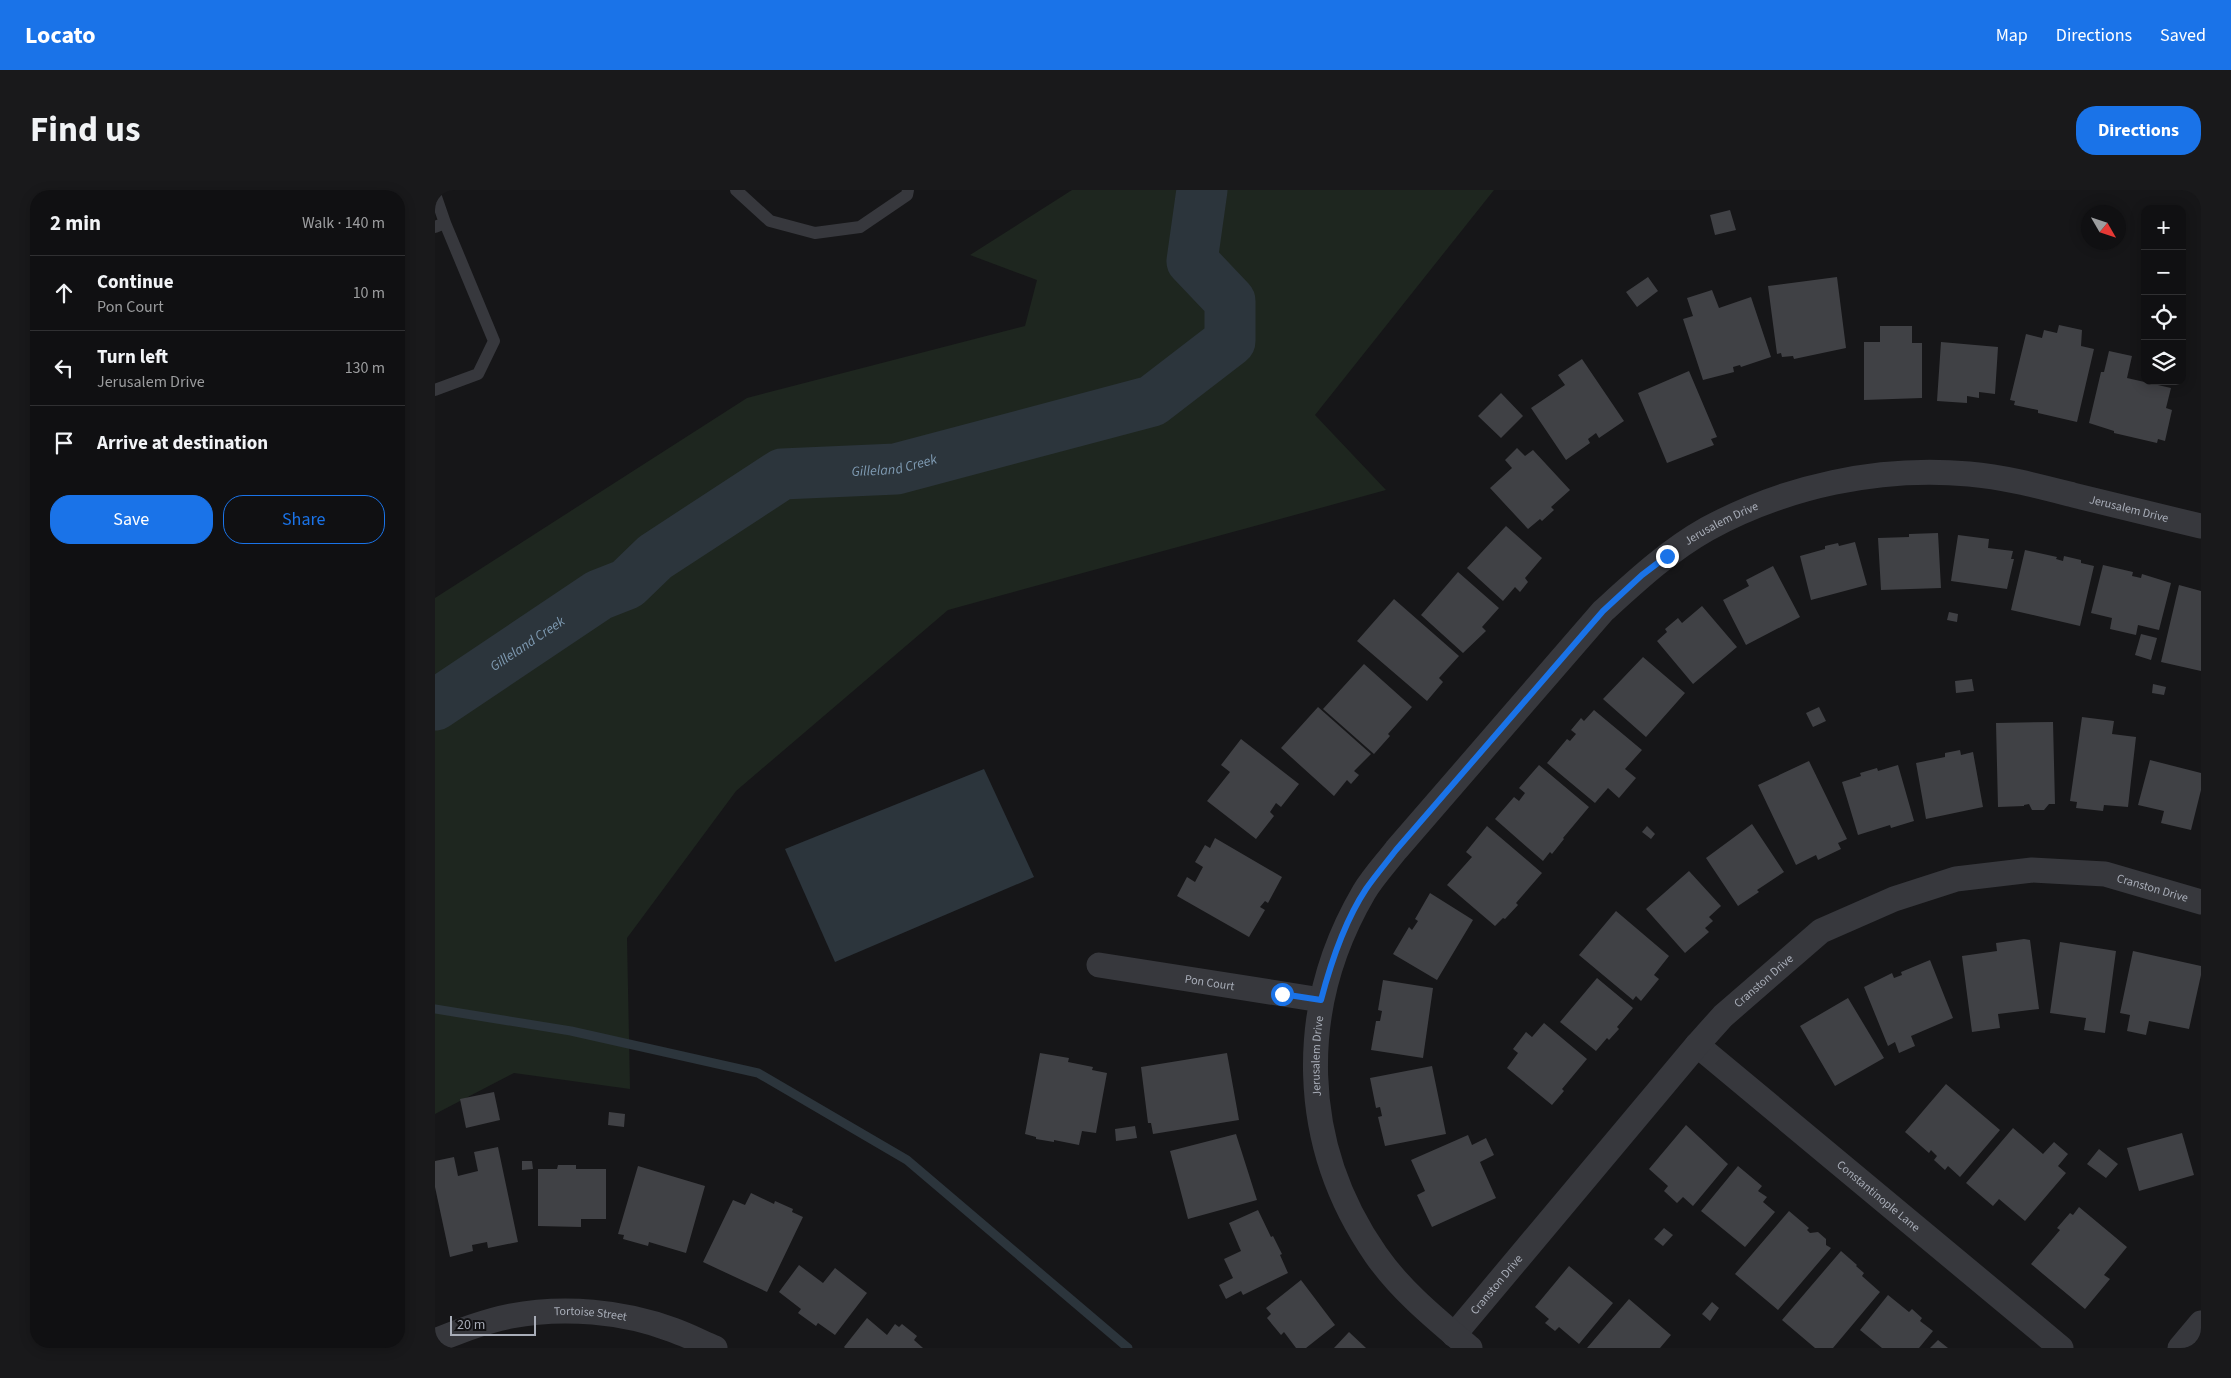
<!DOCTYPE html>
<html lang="en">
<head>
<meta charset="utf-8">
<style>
	:root { --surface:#101012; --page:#19191b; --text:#f1f3f6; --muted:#9c9d9f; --line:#303032; --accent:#1a73e8 }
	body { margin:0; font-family:"Source Sans 3",sans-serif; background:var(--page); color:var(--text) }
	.controls { position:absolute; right:15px; top:15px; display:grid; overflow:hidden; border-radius:10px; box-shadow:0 2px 12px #0003 }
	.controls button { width:45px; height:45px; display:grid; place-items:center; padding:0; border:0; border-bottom:1px solid var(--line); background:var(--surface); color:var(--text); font:25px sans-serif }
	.compass { position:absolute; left:1646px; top:15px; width:45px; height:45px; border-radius:50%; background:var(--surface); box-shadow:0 2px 12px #0003; rotate:129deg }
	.scale { position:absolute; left:15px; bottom:12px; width:86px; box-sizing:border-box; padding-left:5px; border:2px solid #a8adb8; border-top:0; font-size:14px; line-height:18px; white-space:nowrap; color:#a8adb8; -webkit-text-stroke:4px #111113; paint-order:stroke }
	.stop { position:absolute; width:15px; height:15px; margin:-11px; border:4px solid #1a73e8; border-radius:50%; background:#fff }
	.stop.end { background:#1a73e8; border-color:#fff; box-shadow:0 1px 5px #0008 }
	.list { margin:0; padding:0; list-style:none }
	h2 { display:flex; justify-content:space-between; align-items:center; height:65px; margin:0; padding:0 20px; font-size:21px }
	h2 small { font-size:16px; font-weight:400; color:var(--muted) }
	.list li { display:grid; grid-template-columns:32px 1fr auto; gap:15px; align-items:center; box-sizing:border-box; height:75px; padding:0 20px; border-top:1px solid var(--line) }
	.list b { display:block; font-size:19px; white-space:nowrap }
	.list p { margin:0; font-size:16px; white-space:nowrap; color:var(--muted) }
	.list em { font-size:16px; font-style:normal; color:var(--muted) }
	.actions { display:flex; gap:10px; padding:15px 20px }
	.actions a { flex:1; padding:11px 0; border:1px solid var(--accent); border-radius:20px; text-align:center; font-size:18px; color:var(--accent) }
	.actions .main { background:var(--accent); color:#fff }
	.icon { flex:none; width:28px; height:28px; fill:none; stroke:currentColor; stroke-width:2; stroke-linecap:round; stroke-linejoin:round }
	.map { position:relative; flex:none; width:1766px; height:1158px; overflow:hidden; border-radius:20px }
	header { display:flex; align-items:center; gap:30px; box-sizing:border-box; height:70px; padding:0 25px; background:var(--accent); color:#fff }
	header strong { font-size:24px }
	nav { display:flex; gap:28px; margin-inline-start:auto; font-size:18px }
	.intro { display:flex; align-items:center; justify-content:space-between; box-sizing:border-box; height:120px; padding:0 30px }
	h1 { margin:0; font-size:35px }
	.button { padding:12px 22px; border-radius:20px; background:var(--accent); color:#fff; font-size:18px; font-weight:700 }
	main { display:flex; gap:30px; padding:0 30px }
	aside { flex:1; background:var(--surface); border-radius:20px; box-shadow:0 2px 12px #0003 }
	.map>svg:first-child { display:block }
</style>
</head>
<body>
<header>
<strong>Locato</strong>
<nav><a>Map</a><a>Directions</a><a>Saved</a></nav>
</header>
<div class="intro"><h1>Find us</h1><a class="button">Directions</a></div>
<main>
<aside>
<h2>2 min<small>Walk · 140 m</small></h2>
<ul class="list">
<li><svg class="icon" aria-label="ahead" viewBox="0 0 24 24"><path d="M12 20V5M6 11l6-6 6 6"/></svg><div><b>Continue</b><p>Pon Court</p></div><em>10 m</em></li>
<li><svg class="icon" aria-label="left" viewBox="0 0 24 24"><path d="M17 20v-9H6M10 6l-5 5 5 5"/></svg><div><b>Turn left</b><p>Jerusalem Drive</p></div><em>130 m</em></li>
<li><svg class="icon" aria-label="arrive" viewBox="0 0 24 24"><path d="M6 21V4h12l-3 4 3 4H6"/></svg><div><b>Arrive at destination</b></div></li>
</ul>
<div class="actions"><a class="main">Save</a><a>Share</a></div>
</aside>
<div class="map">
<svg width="1766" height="1158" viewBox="0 0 1766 1158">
	<rect width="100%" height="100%" fill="#161618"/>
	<path fill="#1e261f" d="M637,0H1059L880,225L951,300L513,420L301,601L192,748L195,899L79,883L0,924V408L312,208L590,136L602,90L535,65Z"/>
	<path fill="#2c353c" d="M549,579L599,687L400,772L350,659Z"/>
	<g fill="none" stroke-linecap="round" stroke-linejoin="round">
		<path stroke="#2c353c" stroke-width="9" d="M0,819L136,841L323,883L472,970L693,1158"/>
		<path stroke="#2c353c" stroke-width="51" id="s1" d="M0,515L164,405L192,394L220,367L347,284L461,279L717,211L795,151V111L757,71L767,0"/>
	</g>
	<path fill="#404145" d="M1295,20L1301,40L1280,45L1275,25Z
		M1213,87L1223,101L1202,117L1191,102Z
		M1402,87L1411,158L1359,169L1358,166L1347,167L1346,163L1342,164L1333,96Z
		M1277,100L1284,118L1316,107L1336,167L1306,177L1305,175L1298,177L1299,182L1268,190L1248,129L1258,126L1252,108Z
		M1624,135L1647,140L1646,156L1659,159L1642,232L1603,223V220L1579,215L1580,211L1575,210L1591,144L1607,148L1609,140L1622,143Z
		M1445,136H1477V153H1487V208L1429,210V152H1445Z
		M1506,152L1563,157L1560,204L1544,202V208L1532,206V213L1502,211Z
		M1674,161L1697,166L1692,188L1736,198L1731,218L1737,220L1730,251L1723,249L1722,253L1679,243V241L1654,233L1666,182H1669Z
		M1147,169L1189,231L1164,248L1161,243L1153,249L1155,253L1131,270L1096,218L1130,195L1123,185Z
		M1254,181L1282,247L1276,249L1279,255L1232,273L1203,203Z
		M1066,203L1088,226L1066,248L1043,226Z
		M1082,258L1090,266L1098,260L1135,300L1116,317L1119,320L1107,331L1105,329L1093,339L1055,298L1077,278L1070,270Z
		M1071,336L1107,368L1090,388L1093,392L1085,402L1080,397L1068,411L1032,378Z
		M1503,343L1506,398L1446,400L1443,348L1474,347V344Z
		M1523,345L1554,349L1553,358L1578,361L1576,369H1579L1572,399L1516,391Z
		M1420,352L1432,395L1376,410L1365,366L1390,359V356L1403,353L1404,356Z
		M1590,360L1622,367L1621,369L1628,371L1629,366L1646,370V373L1659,376L1645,436L1576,420Z
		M1668,375L1698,382L1697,386L1706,388L1707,384L1736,393L1724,440L1703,435L1701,445L1675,439L1677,428L1656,423Z
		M1338,376L1365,427L1311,455L1288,410L1314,396L1311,390Z
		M1023,382L1064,418L1047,437L1051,441L1028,463L986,425Z
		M1744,395L1766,401V481L1726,472Z
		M959,409L1024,466L1004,488L1008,492L992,511L922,451Z
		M1267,416L1302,457L1258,494L1222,451L1232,442L1230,439L1243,428L1247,433Z
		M1514,422L1523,424L1522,432L1512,430Z
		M1706,444L1722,448L1716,470L1700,465Z
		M1208,467L1250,503L1211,547L1168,509Z
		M929,474L977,517L953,544L955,546L939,564L888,519Z
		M1537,489L1539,501L1521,503L1520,491Z
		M1718,494L1731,497L1729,505L1717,503Z
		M883,517L936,564L919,581L924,585L916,594L912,590L899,606L846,558Z
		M1384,517L1391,531L1378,537L1371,523Z
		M1159,520L1207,560L1190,579L1201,588L1184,608L1173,598L1160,613L1112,573L1132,549L1135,551L1141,544L1136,540L1146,528L1149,531Z
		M1647,527L1679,531L1677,544L1701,547L1693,617L1669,615L1668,621L1641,618L1642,612L1635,611Z
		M1618,532L1620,614H1614L1609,620H1597L1594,614L1589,615V616L1563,617L1561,533Z
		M806,549L864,594L846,617L841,613L835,622L839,626L821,649L772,611L795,582L786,575Z
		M1525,560L1526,565L1538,562L1548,617L1491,629L1481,573L1510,567V563Z
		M1715,570L1766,583V600L1756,640L1726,633L1729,621L1703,615Z
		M1374,571L1412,649L1403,653L1406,659L1383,670L1381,665L1361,675L1323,595Z
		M1104,575L1154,617L1128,648L1129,649L1117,664L1115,662L1108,671L1060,629L1079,607L1084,611L1090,603L1084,598Z
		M1463,575L1479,631L1456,638L1455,635L1423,645L1407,592L1426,586L1425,583L1442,578L1443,581Z
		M1317,634L1349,682L1322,700L1324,702L1303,716L1271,668Z
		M1052,636L1107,683L1081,713L1083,715L1070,729L1068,728L1060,736L1012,695L1037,667L1031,662Z
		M1212,636L1220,644L1216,649L1207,642Z
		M780,648L847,687L833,713L830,711L825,717L830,720L814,747L742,706L752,687L760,692L768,677L760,672L770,655L775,658Z
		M1254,681L1286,716L1274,727L1278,731L1270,738L1274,742L1250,763L1211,719Z
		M995,703L1038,730L1002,790L958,764L974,737L977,740L983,731L980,729Z
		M1181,721L1234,766L1219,785L1224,789L1206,811L1201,806L1198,810L1144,765Z
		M1589,749L1595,750L1604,819L1563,824L1565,838L1537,842L1527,766L1562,761L1561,753Z
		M1625,752L1681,761L1670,843L1649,840L1651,828L1615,823Z
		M1698,761L1766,776V785L1754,839L1714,831L1711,845L1692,841L1695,825L1685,823Z
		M1495,770L1518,828L1476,846L1480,856L1464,863L1460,852L1453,856L1429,797L1457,783L1459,788L1467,785L1466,782Z
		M1162,788L1198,818L1182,837L1184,839L1174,850L1172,848L1161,861L1125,832Z
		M948,790L998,798L988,868L936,860L941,831H945L947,821L943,820Z
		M1413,808L1449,868L1400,896L1365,836Z
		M1109,833L1152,869L1127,899L1129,901L1117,915L1072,878L1083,863L1078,859L1091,842L1097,847Z
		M605,863L634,868L633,872L658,877L657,880L672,883L661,943L647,941L644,955L619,950V952L601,949V947L590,944Z
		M792,863L804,930L718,944L716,933H713L706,877Z
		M997,876L1011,944L950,956L943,927L947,926L945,917L941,918L935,888Z
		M1511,894L1565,940L1525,987L1513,976L1510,980L1499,970L1502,966L1496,960L1494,963L1470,942Z
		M59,902L65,930L31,938L25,909Z
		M174,922L190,924L189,937L173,935Z
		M1251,935L1293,974L1258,1016L1248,1007L1242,1013L1229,1001L1233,996L1214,979Z
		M700,936L702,948L681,951L680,939Z
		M1578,938L1608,964L1619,952L1633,964L1623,976L1631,983L1590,1031L1564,1009L1558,1016L1531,993Z
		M1747,943L1759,985L1704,1001L1692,958Z
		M801,944L822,1010L753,1029L735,961Z
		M1033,945L1037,955L1051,948L1059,965L1045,972L1061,1008L997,1037L982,1005L990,1001L976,970Z
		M63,957L83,1052L53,1058L52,1052L37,1055L38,1061L15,1067L0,997V971L19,967L23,986L43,981L39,962Z
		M1664,959L1683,974L1671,988L1652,974Z
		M87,971H97L98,979L87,980Z
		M123,975H141V979H171V1029H146V1037L103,1036V979H122Z
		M203,976L270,996L251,1063L214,1052L213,1056L188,1049L189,1045L183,1044Z
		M1303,976L1327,996L1323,1001L1332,1007L1328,1012L1340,1022L1310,1057L1266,1021Z
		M316,1003L339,1014L340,1011L358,1019L357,1022L368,1027L332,1102L268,1072L298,1010L310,1015Z
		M1644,1017L1692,1057L1669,1085L1675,1089L1650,1119L1596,1074L1625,1040L1622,1038L1635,1023L1638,1025Z
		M823,1020L836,1047L838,1046L847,1064L845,1065L853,1083L808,1105L806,1101L791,1109L784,1095L798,1088L789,1069L806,1061L794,1033Z
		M1354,1021L1374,1038L1372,1040L1375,1043L1383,1042L1391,1049V1055L1396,1058L1343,1120L1300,1084Z
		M1229,1038L1238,1045L1228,1056L1219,1049Z
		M1406,1061L1422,1075L1421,1076L1429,1083L1427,1086L1445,1102L1398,1158H1380L1347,1130Z
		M364,1075L388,1093L400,1078L432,1103L400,1145L383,1133L381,1136L363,1123L366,1119L344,1102Z
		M1134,1076L1178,1113L1144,1154L1124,1137L1120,1141L1110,1133L1114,1129L1100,1117Z
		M866,1090L900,1135L871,1158H861L849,1142L846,1145L832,1128L836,1124L831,1118Z
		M1453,1105L1474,1122L1477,1119L1487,1128L1485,1131L1498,1141L1484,1158H1447L1425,1140Z
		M1194,1109L1236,1145L1225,1158H1152Z
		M1277,1112L1284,1118L1275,1131L1267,1124Z
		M432,1128L452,1145L460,1134L464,1137L467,1134L482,1146L479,1150L488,1158H410L409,1157Z
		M914,1142L931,1158H899Z
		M1503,1150L1513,1158H1495Z"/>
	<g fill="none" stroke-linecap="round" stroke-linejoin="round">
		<path stroke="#37383d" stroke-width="12" d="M301,0L335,31L380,43L425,37L472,5L473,0
			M0,4L10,33L0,37
			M0,200L43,184L59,151L10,33"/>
		<g stroke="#37383d" stroke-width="25">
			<path id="s2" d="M664,775L886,810"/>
			<path id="s3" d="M1262,855L1626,1158"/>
			<path id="s4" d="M1019,1145L1262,855L1288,826L1386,741L1459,709L1521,689L1597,680L1670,684L1766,712"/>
			<path id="s5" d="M0,1151C25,1141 50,1131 76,1126C128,1116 188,1121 238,1140C252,1145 266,1152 280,1158"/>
			<path id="s6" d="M1035,1158C1002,1130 966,1101 941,1065C864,954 861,818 929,702C938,687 951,673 961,660L1168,421C1201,391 1233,361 1272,339C1351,296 1444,276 1534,284C1569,287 1603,296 1638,305C1680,315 1723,326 1766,336"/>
			<path d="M1745,1158L1766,1133"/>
		</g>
	</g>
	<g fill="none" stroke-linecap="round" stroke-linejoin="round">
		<path stroke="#1a73e8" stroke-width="6" d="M847,804L886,810C896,772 909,732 931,699C940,686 951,673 961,660L1168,421L1207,385L1232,366"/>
	</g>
	<g text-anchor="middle" stroke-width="4" stroke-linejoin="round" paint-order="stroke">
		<g font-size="12" fill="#a8adb8" stroke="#111113">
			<text dy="4" stroke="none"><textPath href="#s6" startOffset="1454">Jerusalem Drive</textPath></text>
			<text dy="4" stroke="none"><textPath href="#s6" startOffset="1034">Jerusalem Drive</textPath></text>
			<text dy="4" stroke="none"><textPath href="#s4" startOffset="891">Cranston Drive</textPath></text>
			<text dy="4" stroke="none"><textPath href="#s4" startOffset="471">Cranston Drive</textPath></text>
			<text dy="4" stroke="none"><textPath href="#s2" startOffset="112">Pon Court</textPath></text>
			<text dy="4" stroke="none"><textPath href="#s6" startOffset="344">Jerusalem Drive</textPath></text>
			<text dy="4" stroke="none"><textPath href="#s3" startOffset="236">Constantinople Lane</textPath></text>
			<text dy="4" stroke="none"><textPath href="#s4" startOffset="66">Cranston Drive</textPath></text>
			<text dy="4" stroke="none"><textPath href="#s5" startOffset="160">Tortoise Street</textPath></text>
		</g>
		<g font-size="14" font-style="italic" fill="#7f9bb3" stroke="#111113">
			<text dy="5" stroke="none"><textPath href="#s1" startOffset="531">Gilleland Creek</textPath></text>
			<text dy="5" stroke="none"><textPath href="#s1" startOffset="111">Gilleland Creek</textPath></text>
		</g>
	</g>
</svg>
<div class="controls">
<button>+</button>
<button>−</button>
<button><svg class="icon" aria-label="locate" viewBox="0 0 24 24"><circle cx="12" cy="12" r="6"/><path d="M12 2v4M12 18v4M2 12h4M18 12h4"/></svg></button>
<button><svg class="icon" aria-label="layers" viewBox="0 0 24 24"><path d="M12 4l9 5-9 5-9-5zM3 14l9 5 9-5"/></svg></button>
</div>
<svg class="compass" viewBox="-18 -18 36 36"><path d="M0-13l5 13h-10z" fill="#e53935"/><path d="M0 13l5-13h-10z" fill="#9c9d9f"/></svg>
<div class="scale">20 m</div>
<div class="stop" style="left:847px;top:804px"></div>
<div class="stop end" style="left:1232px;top:366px"></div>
</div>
</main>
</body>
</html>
